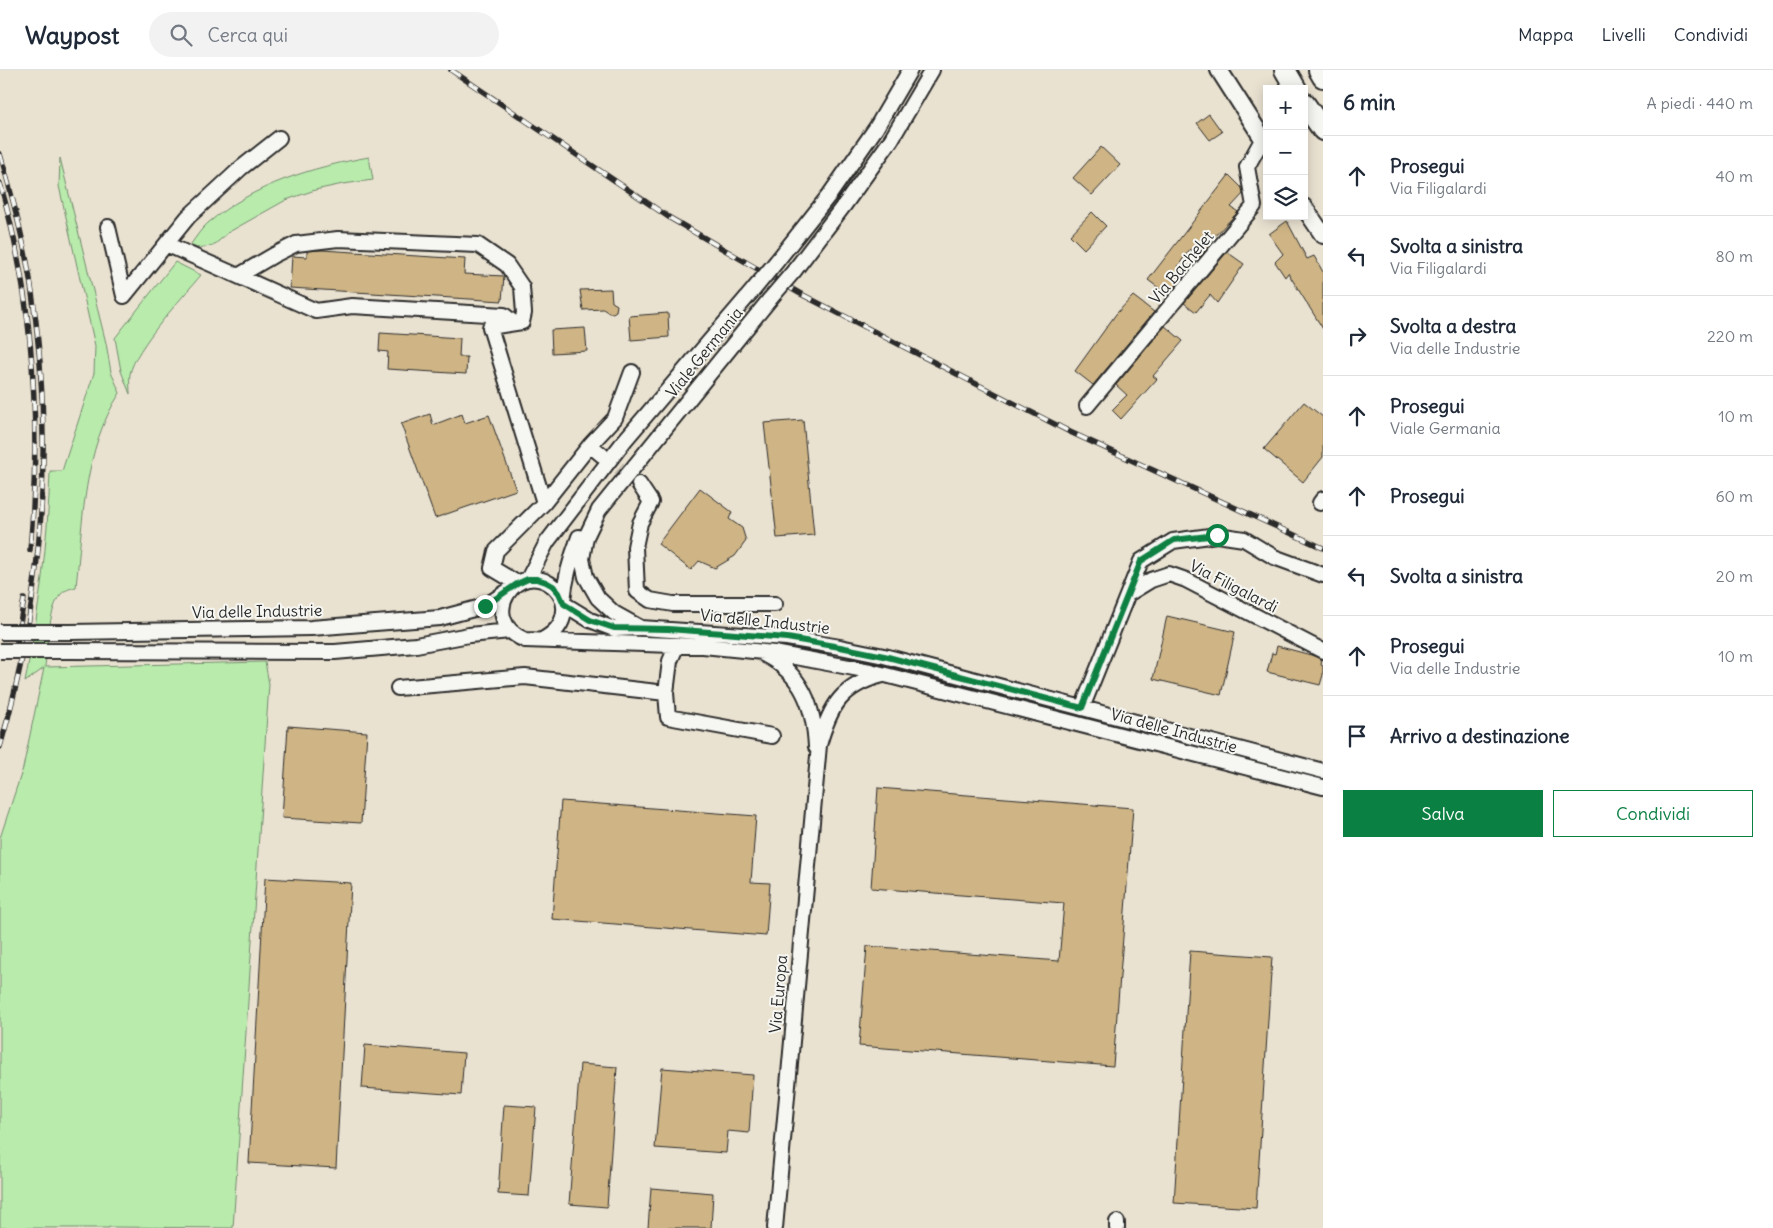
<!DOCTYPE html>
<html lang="it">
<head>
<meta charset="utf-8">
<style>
	:root { --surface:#fff; --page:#f2f2f3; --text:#1f2937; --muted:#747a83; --line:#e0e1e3; --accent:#0b8043 }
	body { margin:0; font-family:Delius,sans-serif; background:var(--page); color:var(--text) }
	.controls { position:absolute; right:15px; top:15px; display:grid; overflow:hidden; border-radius:0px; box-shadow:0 2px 12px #0003 }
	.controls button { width:45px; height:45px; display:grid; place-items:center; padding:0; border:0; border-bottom:1px solid var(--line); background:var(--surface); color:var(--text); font:25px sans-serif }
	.stop { position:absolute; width:15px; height:15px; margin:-11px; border:4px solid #0b8043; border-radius:50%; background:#fff }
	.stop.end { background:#0b8043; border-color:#fff; box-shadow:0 1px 5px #0008 }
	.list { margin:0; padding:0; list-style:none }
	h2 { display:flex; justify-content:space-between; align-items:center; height:65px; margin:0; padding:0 20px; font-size:21px }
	h2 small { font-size:16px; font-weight:400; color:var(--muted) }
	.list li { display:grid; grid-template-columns:32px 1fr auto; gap:15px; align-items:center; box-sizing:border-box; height:80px; padding:0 20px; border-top:1px solid var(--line) }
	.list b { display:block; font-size:19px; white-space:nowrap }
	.list p { margin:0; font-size:16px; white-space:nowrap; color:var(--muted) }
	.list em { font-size:16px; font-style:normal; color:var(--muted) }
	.actions { display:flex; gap:10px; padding:15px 20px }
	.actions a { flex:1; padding:11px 0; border:1px solid var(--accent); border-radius:0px; text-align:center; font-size:18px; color:var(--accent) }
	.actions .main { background:var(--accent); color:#fff }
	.icon { flex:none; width:28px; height:28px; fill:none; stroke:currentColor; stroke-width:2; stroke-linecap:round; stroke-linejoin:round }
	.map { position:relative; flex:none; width:1323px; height:1158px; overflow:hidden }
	header { display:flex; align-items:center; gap:30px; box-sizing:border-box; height:70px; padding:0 25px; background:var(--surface); border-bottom:1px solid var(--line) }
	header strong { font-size:24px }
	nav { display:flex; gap:28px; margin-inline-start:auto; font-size:18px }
	.search { width:350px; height:45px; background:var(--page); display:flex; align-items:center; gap:12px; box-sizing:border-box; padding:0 18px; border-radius:28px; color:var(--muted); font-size:19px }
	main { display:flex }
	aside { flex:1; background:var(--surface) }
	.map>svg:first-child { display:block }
</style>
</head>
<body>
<header>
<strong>Waypost</strong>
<div class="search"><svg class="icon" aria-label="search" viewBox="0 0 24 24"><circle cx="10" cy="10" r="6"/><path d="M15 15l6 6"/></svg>Cerca qui</div>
<nav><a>Mappa</a><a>Livelli</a><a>Condividi</a></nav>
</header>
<main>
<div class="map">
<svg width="1323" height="1158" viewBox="0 0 1323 1158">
	<rect width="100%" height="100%" fill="#eae2d1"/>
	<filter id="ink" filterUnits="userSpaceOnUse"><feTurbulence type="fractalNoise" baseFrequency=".02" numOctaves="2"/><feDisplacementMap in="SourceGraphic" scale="10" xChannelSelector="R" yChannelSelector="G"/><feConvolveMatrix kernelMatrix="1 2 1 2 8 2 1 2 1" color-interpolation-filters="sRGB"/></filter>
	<g filter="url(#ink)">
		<path fill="#b8ebac" stroke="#728b6c" d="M369,87L373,110L343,114L315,120L286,130L229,162L213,176L196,178L191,174C196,167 201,159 208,153C253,115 312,97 369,87Z
			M60,88L106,273L111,302L120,323C83,379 83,452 76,517C69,519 63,520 59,527C49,541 47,578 45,597L265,592L269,614L233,1158L109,1157V1158H0V768L23,698L44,598L25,612C39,543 48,471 50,401H62L94,303L95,276L59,116Z
			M175,192L201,205C183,227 135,278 130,304C129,310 130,318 130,324L121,301L115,268Z"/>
		<path fill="#cfb585" stroke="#2b2b2b" d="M1209,44L1222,62L1210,70L1197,53Z
			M1101,77L1120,95L1092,125L1073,108Z
			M1229,105L1242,118L1243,124L1231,137L1238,142L1210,171L1212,172L1200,187L1190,179L1178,196L1187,203L1168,225L1148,210Z
			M1092,142L1106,156L1084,179L1070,165Z
			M1287,151L1307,189L1314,186L1323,202V259L1288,203L1285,207L1275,192L1283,184L1269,164Z
			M322,180L465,189L464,204L504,206L502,231L290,218L292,186L307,187V181Z
			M1227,182L1244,194L1217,233L1210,225L1196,242L1184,233Z
			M611,219L612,232L617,235L616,241L613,243H609L603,239L583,240L580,220Z
			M1133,226L1154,242L1093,315L1075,301L1116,244Z
			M668,243L669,267L631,270L629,246Z
			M1165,256L1183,271L1153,306L1157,309L1121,349L1112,340L1127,325L1116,315Z
			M585,258L587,281L552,283L551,260Z
			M380,263L460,268L459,287H467L466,304L387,299L388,282L379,281Z
			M1304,332L1323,347V387L1303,412L1264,379Z
			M430,344L433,355L462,344L465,353L489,345L516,420L435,448L401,354Z
			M803,350L814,465L777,468L764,353Z
			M700,418L732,442L729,449L742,458L746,471L735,486L715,498L699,491L691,500L658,474Z
			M1167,546L1235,562L1221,625L1153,609Z
			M1277,576L1311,585L1322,589L1321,595L1323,596V605L1320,615L1267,602L1272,583L1275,584Z
			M288,656L367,662L361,753L282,748Z
			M878,718L1133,738L1113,996L859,976L867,876L1059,891L1064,833L871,818Z
			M561,731L756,746L751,812L770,813L766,866L552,849Z
			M265,808L351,813L336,1098L249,1093Z
			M1190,881L1272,887L1256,1138L1174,1133Z
			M365,975L464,983L461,1025L362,1018Z
			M580,994L617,997L607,1137L569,1134Z
			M662,998L753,1005L749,1063L728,1061L726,1083L655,1078Z
			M504,1035L536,1037L529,1126L498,1124Z
			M651,1118L713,1123L711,1158H648Z"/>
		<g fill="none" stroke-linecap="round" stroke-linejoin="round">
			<path stroke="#c4bdb0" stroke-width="14" stroke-dasharray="14 7" stroke-linecap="butt" d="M602,385L639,414"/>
			<g stroke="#2b2b2b" stroke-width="18">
				<path id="minor" d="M108,157L124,226L188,147L241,98L279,68
					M166,174L238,206L274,185L296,174L338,169L478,175L507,195L522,217L524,243L522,252L490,257L544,433L496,481L492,498L517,513
					M777,191L830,124L876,58L910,0
					M794,201L845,134L891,70L932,0
					M238,206L316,241L352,236L504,245L514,253
					M770,229L599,440L586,467L582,489L586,507L598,528L614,543L641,558L787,568L840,577L884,586L1323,701
					M1087,336L1254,136L1247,97L1263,68
					M590,375L615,348L632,302
					M639,414L651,432L640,453L635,477L637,521L650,530L673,534H775
					M544,433L590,375L602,385
					M1320,433L1323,429
					M528,509L547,472L625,370L754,219
					M1128,524L1151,510L1169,504L1186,510L1323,581
					M563,531C565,508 571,488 579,467
					M564,534L590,550L614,559L640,558
					M71,562L311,558L440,548L485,536L508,521
					M542,570C554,564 563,555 564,541C565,532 560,523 554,517C518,486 475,549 525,570L703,576L774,583L870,601L1323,717
					M68,581L335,582L416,575L469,565L510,561
					M765,585C802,604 814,636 816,677
					M398,618L525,607L666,623L668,647L772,666
					M666,623L670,591L677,575
					M1082,638L1141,491L1173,471L1217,465L1244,469L1274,487L1323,505
					M775,1158L819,675C830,636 842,615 883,605
					M1117,1158V1152"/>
			</g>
			<g stroke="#2b2b2b" stroke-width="20">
				<path id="major" d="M1219,0L1267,75
					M1304,137L1323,165"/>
			</g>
			<g stroke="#2b2b2b" stroke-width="24">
				<path id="highway" d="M1285,0L1296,19
					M1319,0L1323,7
					M1304,33L1323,60"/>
			</g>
			<use href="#minor" stroke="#f6f6f2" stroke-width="14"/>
			<use href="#major" stroke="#f6f6f2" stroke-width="16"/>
			<use href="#highway" stroke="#f6f6f2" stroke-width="20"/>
			<g stroke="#2b2b2b" stroke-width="5.5">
				<path id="rail" d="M451,0L670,148L799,223L1070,362L1323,478
					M0,84C12,125 23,167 30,209C55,364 44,526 0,677
					M0,113C34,231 41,357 30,480
					M15,583L24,529"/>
			</g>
			<use href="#rail" stroke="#f6f6f2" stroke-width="4" stroke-dasharray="11" stroke-linecap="butt"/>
			<g stroke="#2b2b2b" stroke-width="18" stroke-linecap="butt">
				<path id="minor-bridge" d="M754,219L777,191
					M770,229L794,201
					M0,562H71
					M0,581H68"/>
			</g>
			<use href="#minor-bridge" stroke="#f6f6f2" stroke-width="14"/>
		</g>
	</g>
	<g fill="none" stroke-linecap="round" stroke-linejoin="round" filter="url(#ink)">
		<path stroke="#0b8043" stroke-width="6" d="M485,536L517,514L528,509H537L546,512L553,516L559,523L564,534L590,550L614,558L668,559L723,563L787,568L840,577L884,586L1082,638L1141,491L1174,470L1217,465"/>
	</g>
	<g text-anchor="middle" stroke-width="4" stroke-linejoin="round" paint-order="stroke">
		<g font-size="16" fill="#2b2b2b" stroke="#f6f6f2">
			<text transform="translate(1181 197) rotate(-50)" y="6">Via Bachelet</text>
			<text transform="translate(704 282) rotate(-51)" y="6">Viale Germania</text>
			<text transform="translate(1234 516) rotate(27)" y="6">Via Filigalardi</text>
			<text transform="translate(257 541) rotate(-1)" y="6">Via delle Industrie</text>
			<text transform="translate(765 551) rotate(6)" y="6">Via delle Industrie</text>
			<text transform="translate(1174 660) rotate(15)" y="6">Via delle Industrie</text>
			<text transform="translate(778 924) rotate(-85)" y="6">Via Europa</text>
		</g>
	</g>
</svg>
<div class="controls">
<button>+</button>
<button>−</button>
<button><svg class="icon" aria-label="layers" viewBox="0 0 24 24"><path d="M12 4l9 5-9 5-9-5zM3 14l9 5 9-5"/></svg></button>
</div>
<div class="stop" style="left:1217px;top:465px"></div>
<div class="stop end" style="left:485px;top:536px"></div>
</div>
<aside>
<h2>6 min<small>A piedi · 440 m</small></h2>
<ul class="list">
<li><svg class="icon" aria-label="ahead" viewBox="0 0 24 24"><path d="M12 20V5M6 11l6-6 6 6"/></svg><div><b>Prosegui</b><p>Via Filigalardi</p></div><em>40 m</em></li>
<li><svg class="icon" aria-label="left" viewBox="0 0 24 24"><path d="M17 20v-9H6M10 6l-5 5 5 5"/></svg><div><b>Svolta a sinistra</b><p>Via Filigalardi</p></div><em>80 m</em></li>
<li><svg class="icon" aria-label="right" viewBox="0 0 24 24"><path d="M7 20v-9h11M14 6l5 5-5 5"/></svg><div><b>Svolta a destra</b><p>Via delle Industrie</p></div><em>220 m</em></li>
<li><svg class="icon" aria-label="ahead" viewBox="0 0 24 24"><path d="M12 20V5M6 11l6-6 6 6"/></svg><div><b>Prosegui</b><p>Viale Germania</p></div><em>10 m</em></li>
<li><svg class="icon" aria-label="ahead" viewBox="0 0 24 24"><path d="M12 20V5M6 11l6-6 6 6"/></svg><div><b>Prosegui</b></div><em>60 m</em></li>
<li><svg class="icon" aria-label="left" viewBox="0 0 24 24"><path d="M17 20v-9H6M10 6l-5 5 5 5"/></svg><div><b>Svolta a sinistra</b></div><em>20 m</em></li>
<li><svg class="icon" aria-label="ahead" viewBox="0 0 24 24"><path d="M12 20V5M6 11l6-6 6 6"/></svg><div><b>Prosegui</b><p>Via delle Industrie</p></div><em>10 m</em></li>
<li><svg class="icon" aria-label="arrive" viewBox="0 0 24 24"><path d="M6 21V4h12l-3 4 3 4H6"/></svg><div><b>Arrivo a destinazione</b></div></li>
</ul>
<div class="actions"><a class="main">Salva</a><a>Condividi</a></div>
</aside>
</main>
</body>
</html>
